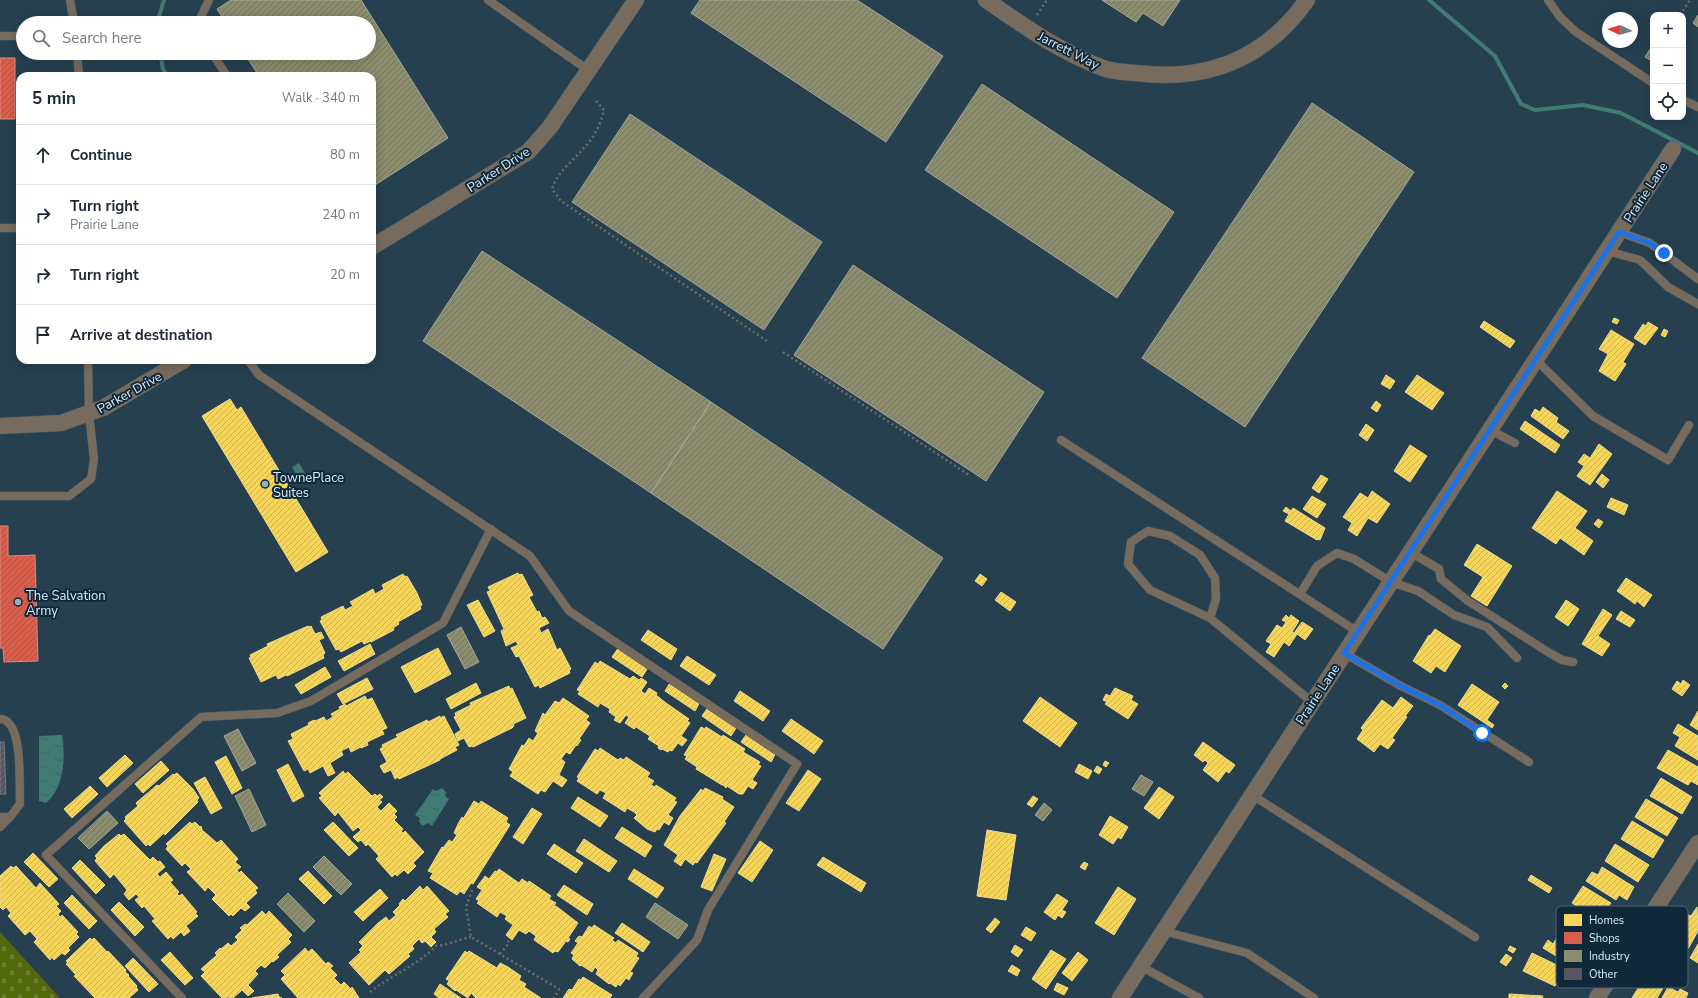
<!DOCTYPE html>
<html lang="en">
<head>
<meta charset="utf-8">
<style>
	:root { --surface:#fff; --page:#f2f2f3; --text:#1f2937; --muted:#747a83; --line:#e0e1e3 }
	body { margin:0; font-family:"Nunito Sans",sans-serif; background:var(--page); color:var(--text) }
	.controls { position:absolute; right:12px; top:12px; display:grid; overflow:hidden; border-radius:8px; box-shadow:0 2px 10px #0003 }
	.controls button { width:36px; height:36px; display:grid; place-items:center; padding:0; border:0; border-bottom:1px solid var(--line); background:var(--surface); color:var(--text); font:20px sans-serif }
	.compass { position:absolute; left:1602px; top:12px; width:36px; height:36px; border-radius:50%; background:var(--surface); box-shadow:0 2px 10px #0003; rotate:274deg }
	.stop { position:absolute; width:12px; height:12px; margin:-9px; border:3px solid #1a73e8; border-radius:50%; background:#fff }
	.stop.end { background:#1a73e8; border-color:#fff; box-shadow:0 1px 4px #0008 }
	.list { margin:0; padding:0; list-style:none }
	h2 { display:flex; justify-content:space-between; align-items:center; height:52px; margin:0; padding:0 16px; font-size:17px }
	h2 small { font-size:13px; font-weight:400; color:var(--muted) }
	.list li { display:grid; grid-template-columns:26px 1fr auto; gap:12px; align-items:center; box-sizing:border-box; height:60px; padding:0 16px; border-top:1px solid var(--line) }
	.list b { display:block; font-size:15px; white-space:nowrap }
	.list p { margin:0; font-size:13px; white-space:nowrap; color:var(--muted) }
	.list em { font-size:13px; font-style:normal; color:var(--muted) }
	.icon { flex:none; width:22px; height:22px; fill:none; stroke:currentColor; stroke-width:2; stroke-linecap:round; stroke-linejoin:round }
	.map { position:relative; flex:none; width:1698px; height:998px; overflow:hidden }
	.search { position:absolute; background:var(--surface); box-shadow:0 2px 10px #0003; left:16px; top:16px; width:360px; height:44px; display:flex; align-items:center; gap:10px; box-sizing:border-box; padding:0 14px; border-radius:22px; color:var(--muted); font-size:15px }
	.panel { position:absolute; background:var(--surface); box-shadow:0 2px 10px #0003; left:16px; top:72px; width:360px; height:292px; border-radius:12px }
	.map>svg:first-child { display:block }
</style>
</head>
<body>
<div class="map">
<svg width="1698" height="998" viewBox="0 0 1698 998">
	<defs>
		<pattern id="cemetery-stones" width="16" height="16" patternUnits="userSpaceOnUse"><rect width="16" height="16" fill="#53680b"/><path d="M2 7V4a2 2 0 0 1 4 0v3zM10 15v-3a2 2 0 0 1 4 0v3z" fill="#6b7e2f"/></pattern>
		<pattern id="water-ripples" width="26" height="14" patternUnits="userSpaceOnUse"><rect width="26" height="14" fill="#407c73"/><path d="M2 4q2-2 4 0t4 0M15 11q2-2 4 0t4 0" fill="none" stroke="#406461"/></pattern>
		<pattern id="homes-hatch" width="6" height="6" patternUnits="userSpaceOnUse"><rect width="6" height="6" fill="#f6d55c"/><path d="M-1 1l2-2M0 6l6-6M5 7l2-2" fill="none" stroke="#c9b258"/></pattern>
		<pattern id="shops-hatch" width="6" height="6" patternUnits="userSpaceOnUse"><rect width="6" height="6" fill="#d6604d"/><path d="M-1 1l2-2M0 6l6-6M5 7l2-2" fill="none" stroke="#a2574c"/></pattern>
		<pattern id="industry-hatch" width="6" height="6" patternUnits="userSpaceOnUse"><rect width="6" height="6" fill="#8c8c6e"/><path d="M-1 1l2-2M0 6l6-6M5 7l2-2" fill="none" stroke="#727462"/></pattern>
		<pattern id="building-hatch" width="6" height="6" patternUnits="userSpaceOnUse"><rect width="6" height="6" fill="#565560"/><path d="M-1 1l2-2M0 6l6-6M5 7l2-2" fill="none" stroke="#6e6e78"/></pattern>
	</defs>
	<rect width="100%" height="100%" fill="#264050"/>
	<path fill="url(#cemetery-stones)" d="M0,932L60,998H0Z"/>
	<path fill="url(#water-ripples)" d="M299,463L309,480L302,484L292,467Z
		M62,735C66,758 64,788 46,803L39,801V736Z
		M442,788L446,792L445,796L449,799L432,826L428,823L422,826L419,821L420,818L415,815L433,789L436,791Z"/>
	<path fill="url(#homes-hatch)" stroke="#eedc8b" d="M1614,318L1619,320L1617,324L1612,322Z
		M1484,321L1515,341L1510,348L1480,327Z
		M1648,322L1658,328L1645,345L1634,338L1643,324L1646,326Z
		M1664,329L1668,331L1665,337L1661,335Z
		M1611,330L1634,344L1623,362L1626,364L1615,381L1599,371L1608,354L1599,349Z
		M1386,375L1395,381L1390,389L1381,384Z
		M1417,375L1444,393L1432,410L1405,392Z
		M230,399L237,410L241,407L328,552L296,572L202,416Z
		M1376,401L1381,405L1377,412L1371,408Z
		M1543,407L1558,418L1556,422L1569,431L1563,439L1531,416L1535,409L1540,412Z
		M1525,421L1560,445L1555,453L1520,429Z
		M1366,424L1374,430L1367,441L1359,435Z
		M1599,444L1612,454L1590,485L1577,476L1584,466L1578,462L1584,454L1590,458Z
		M1410,445L1427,456L1410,482L1394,471Z
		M1602,474L1609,480L1603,488L1596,482Z
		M1321,475L1328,479L1319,493L1312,488Z
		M1372,491L1390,504L1377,523L1368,518L1357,536L1348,530L1352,523L1343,517L1360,493L1368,498Z
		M1557,491L1587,511L1575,528L1593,541L1584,555L1560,538L1556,544L1532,528Z
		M1312,496L1326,504L1317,518L1303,509Z
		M1611,498L1628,505L1624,515L1607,507Z
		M1286,507L1291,511L1293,508L1325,528L1320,540L1318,539L1317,540L1285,521L1289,514L1283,511Z
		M1598,519L1603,522L1599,528L1594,524Z
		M1477,544L1512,566L1487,606L1471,596L1483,577L1464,565Z
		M518,573L519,575L522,574L533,595L529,597L537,612L539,611L542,618L545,617L549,623L539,628L541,633L548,629L557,650L560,648L571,669L569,670L570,673L540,688L539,685L535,687L519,656L516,657L511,648L518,645L516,641L506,646L501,631L504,629L487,592L490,591L488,587Z
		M403,574L405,577L407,576L417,593L422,605L420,606L421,609L398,622L399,624L393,628L394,630L371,642V641L364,644L362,641L341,652L339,649L336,650L320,621L322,620L321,617L343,606L345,610L353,606L350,602L373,589L375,594L384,589L382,585Z
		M980,574L987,579L982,586L975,581Z
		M1626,578L1652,595L1644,607L1637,601L1635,604L1617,591Z
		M1001,592L1016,602L1010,611L995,600Z
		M478,600L495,631L484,637L467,605Z
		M1566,600L1579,609L1568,626L1555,617Z
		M1603,609L1612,615L1598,636L1610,644L1602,656L1582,644Z
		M1621,611L1635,620L1630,627L1616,619Z
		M1286,615L1289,618L1291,615L1299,621L1292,632L1294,633L1302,622L1313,629L1305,640L1297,634L1289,646L1284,642L1274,657L1266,652L1271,644L1266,641L1277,625L1282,628L1286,622L1282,620Z
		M308,626L309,627L311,626L315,634L321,632L324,638L319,640L325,653L323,655L324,658L287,676L286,675L278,679L276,675L261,682L249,658L251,657L250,655L268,646L267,644Z
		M1435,629L1461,646L1445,672L1436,666L1431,673L1413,661L1429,635L1430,636Z
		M648,630L677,649L671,660L641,640Z
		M370,644L375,654L344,671L338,661Z
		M619,647L649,666L642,677L612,657Z
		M438,648L451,674L415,693L401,667Z
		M687,656L716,675L709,685L680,666Z
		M600,661L630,679L633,676L639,680L641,678L647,682L641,691L645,694L649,688L657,693L656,695L666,703L689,719L687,721L690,723L681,736L687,740L682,746L678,743L672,751L669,750L668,752L662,749L661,750L658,748L659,746L648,739L650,736L636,727L634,729L625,723L629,717L626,715L620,723L614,720L616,717L609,712L610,709L600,703L598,707L578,694L580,691L577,690L595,662L598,664Z
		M325,667L331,677L301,694L295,685Z
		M367,678L373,689L343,704L337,694Z
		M1683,680L1690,685L1682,696L1672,689L1677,681L1681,684Z
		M671,681L701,700L695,711L665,691Z
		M476,683L481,693L451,709L446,699Z
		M1505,683L1508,686L1505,689L1502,686Z
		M1472,684L1499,702L1487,720L1494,725L1492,728L1458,705Z
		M509,686L510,689L512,688L526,718L513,724L514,726L512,728L473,747L472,746L469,747L464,738L458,741L455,734L461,730L454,717L456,716L455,713L471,705L470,703Z
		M1115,688L1133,696L1131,700L1138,704L1128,719L1105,704L1107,702L1103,700L1106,694L1110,696Z
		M740,691L770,711L763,721L734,701Z
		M365,696L367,700L372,698L387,728L382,730L384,734L367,742L368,745L361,748V747L351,752L349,747L341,751L343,755L330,763L335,773L328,776L323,766L310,773L308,769L304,771L288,741L293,739L291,734L309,725L308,723L314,720L315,721L324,717L326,721L333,717L331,714L340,709L339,707L345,704L346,706Z
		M1040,697L1077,723L1060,747L1023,721Z
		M1401,697L1413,706L1405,716L1407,717L1392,738L1395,740L1388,749L1380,744L1374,752L1357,739L1363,730L1361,728L1382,700L1393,708Z
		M563,698L589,716L586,720L590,723L579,739L581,740L577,746L576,745L570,754L566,752L561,759L565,762L559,775L567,780L562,787L553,781L545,792L541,790L538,794L510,776L513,772L509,769L522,745L524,746L529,738L533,741L538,733L535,731L543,713L545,715L555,701L559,703Z
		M709,706L738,725L731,736L702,716Z
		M1698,711V730L1690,725Z
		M440,716V718L444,716L459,745L455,747L457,750L440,759V760L399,779L398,777L395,779L391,770L384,773L380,766L387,762L380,749L383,747L382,745L398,737L396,735L427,720L428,722Z
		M791,719L823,741L814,754L782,731Z
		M1678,724L1698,736V760L1675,746L1680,737L1673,733Z
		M701,727L705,729L706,727L722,737L723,735L745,749L743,752L760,762L758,765L761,766L752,780L757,783L753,789L748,786L743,794H739L727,786L726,788L724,786V785H722L696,769L697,767L685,759L687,756L684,755Z
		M748,732L777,751L771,762L741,742Z
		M1203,742L1235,765L1229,773L1226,771L1218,782L1203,770L1208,763L1205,760L1203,762L1194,755Z
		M600,748L618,760L620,758L624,760L626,757L650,773L647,777L654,781L651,785L655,787L656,785L676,798L674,801L677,802L668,815L673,818L669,825L664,822L659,830L657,829L655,832L647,829L634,818L637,815L634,812L627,808L625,812L603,798L606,793L600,790L597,794L577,781L579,778L577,777L595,749L598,751Z
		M1668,750L1698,767V785L1691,781L1688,785L1657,768Z
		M125,755L133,763L107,787L99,778Z
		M226,756L242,788L232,794L215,762Z
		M161,761L169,770L143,793L135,784Z
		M1105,761L1109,763L1106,767L1103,765Z
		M288,764L304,796L293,802L277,770Z
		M1079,764L1092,771L1088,779L1075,772Z
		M1097,766L1102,769L1099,774L1094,771Z
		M808,770L821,779L799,811L786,803Z
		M343,771L345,774L348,772L372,796L375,794L377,796L380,794L383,797L379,800L382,802L377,807L381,811L389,803L397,811L394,814L397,817L394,820L403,829L401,832L403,833L405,831L424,852L413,863L416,866L408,874L404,870L397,876L395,874L392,877L376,859L379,856L368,844L366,846L361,840L358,842L353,837L361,830L358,827L353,831L338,812L335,816L319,798L322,796L319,793Z
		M177,773L193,789L199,798L197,800L198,802L165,835L164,833L150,846L148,844L146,846L124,821L126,819L125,817L138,806L136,803L157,785L159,786L173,774L174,775Z
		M205,777L222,808L211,814L194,783Z
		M1661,778L1692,797L1682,814L1650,796Z
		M90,786L98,794L72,818L64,809Z
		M1159,787L1174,797L1159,819L1144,808Z
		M705,788L723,797L722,799L734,807L724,822L726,823L697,863L695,862L693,865L685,859L681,866L674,861L678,855L664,845L680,816L701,789L703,791Z
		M1033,796L1038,799L1032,807L1027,804Z
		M578,797L608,816L600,827L571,808Z
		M1646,799L1678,818L1667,836L1635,817Z
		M474,801L479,804L481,801L508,818L506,822L510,825L473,884L471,883L464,894L460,891L457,895L430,878L433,873L428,871L442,847L443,848L449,840L452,842L457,835L454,833L458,824L462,817L463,819Z
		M532,808L542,814L523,844L513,837Z
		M1110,816L1128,827L1121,839L1118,837L1113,844L1099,835Z
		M1632,821L1664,840L1653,858L1621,839Z
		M190,822L192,824L195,822L200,827L201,826L202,830L217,843L221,840L238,859L235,862L241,867L237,870L239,873L241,871L258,888L255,890L257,893L246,903L250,907L245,911L241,908L233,916L231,914L229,916L212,899L216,895L208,887L205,891L187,872L191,869L185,863L182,866L166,849L168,846L166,844Z
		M333,822L358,848L349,856L324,830Z
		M622,827L652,846L645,857L615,838Z
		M987,830L1016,835L1006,900L977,896Z
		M119,834L121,836L124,834L150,860L153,857L158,862L160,861L165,867L157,874L160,877L166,872L173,880L170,882L179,892L177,894L179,896L182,894L197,912L195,913L198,916L186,926L190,931L184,936L181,932L173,939L171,936L168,939L152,921L155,919L144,906L142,908L135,900L139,897L136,894L129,900L124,894L127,890L114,874L110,878L95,861L97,858L95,856L104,846Z
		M584,839L617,861L609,872L576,851Z
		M760,841L773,850L752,882L738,873Z
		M554,844L583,863L576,873L547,854Z
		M1615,844L1649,865L1638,882L1605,861Z
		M33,853L58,879L49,887L24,862Z
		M714,854L726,859L712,891L701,887Z
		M823,857L866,883L861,892L817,865Z
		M80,860L105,885L96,894L72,868Z
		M1084,862L1088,864L1085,870L1080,867Z
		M11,866L13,868L16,866L36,888L40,883L59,904L56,906L61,911L58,914L60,917L62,915L78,932L76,934L79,937L68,948L70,950L65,955L62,953L54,960L52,957L50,960L34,942L37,939L30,931L25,935L8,916L11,913L6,907L3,910L0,907V876Z
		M1602,867L1634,887L1627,900L1619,895L1616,900L1586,881L1592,872L1598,875Z
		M499,869L519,883L522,879L528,883L529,881L551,896L549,899L556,903L553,907L556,906L578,923L568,938L570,939L568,942L566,941L558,952L555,951L553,953L534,940L536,936L529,931L526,934L519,930L512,940L506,935L513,925L505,919L507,916L500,912L497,917L477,903L479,901L476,899L482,890L477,887L485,876L489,879L495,871L497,872Z
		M634,869L664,888L657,898L628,879Z
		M308,871L332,896L324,904L299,879Z
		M1531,875L1552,888L1549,893L1528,880Z
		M564,885L593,904L587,915L557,895Z
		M420,886L423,890L427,886L449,911L445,914L448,917L434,929L436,932L431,937L436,942L431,947L425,941L422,943L419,939L412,946L414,949L408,954L410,956L389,974L385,970L369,985L349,963L361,952L359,950L363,946L359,942L378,923L386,917L389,921L396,915L393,912L400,905L399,904L403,899L405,901Z
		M1583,886L1611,903L1608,907L1618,913L1610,927L1572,903Z
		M1118,887L1136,899L1114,935L1095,923Z
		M380,889L388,898L363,921L354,912Z
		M1057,894L1068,901L1062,910L1066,912L1062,918L1058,915L1055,920L1044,912Z
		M72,895L97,921L89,929L64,903Z
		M119,902L144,927L135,936L111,910Z
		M1697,907L1698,931L1688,949L1670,938L1684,913L1691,916Z
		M262,911L266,915L269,911L292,935L288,939L291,942L277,955L279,957L273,962L272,961L265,968L261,965L255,971L258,974L248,985L254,991L248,996L242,990L233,998L228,997L222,998L201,976L205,972L201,969L217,955L215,953L220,948L221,949L228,943L231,946L238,940L235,937L242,930L240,928L245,924L247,925Z
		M995,918L1000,922L991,933L986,929Z
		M622,923L650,942L643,952L615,933Z
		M594,925L614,938L612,940L616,943L618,940L638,953L636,957L639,958L630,972L633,973L629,980L626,978L620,986L618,984L616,987L610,983L609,984L596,974L598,970L595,967L592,972L581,965L580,966L572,959L574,955L571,953L578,943L575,941L579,936L582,937L589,926L592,928Z
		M1026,927L1036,933L1031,941L1021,935Z
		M1559,934L1591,953L1581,971L1543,948L1548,940L1553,944Z
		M90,938L92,940L94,938L107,952L108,951L126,970L125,972L129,975L128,976L137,986L136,987L138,990L129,998H95L74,976L76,975L66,964L68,963L66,961Z
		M1698,944V963L1690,958Z
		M1015,945L1023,950L1018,957L1011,952Z
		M1510,946L1516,949L1513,953L1508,950Z
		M305,948L308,952L312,949L326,964L328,962L333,966L330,968L337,975L334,978L341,985L344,982L351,989L352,987L359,998H298L281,979L285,975L281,971Z
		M1051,950L1066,959L1046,989L1032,979Z
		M465,951L467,953L469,951L497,968L500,963L508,967L521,976L519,980L526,984L524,987L541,998H476L471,993L468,998L456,990L455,991L447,984L449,981L446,979Z
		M170,952L193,978L185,985L161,960Z
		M1078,952L1088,960L1072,981L1062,973Z
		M1532,953L1563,968L1555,986L1523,971Z
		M1506,954L1512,958L1506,966L1500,962Z
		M133,958L158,984L149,992L125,966Z
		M1012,965L1020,970L1017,976L1008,971Z
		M1648,972L1666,983L1657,998H1632Z
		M583,977L612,995L610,998H563L569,989L572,990L579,979L581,980Z
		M1057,983L1068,988L1064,995L1054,990Z
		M440,984L461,998H439L434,994Z
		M1668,987L1678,992L1680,989L1688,993L1686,998H1662Z
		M278,994L279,997L282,998H252Z
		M1509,994L1543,996L1542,998H1509Z"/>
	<path fill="url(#shops-hatch)" stroke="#d78a81" d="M0,58H15V119H0Z
		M0,526H8V556L35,555L38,661L4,662L3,648H0Z"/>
	<path fill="url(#industry-hatch)" stroke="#a3a998" d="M231,0H361L448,138L372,187V76H259L244,53H369V23H226L217,9Z
		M700,0H857L943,56L886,142L691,13Z
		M1102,0H1180L1163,26L1143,13L1136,22Z
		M1698,15V27L1693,23Z
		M1650,49L1653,50V55L1650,60L1645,57Z
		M982,84L1174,212L1117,298L925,170Z
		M1312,103L1414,172L1245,427L1142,358Z
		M630,114L822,242L764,330L572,202Z
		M482,251L711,402L651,493L423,341Z
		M853,265L1044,392L986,481L794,355Z
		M711,402L943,558L883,649L651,493Z
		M461,627L479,662L465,669L447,635Z
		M238,729L256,763L242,771L224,736Z
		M1141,775L1153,782L1144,796L1132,789Z
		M249,789L266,825L252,832L235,796Z
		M1044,803L1052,810L1043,821L1035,815Z
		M107,811L118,823L89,849L78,838Z
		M324,856L352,884L341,895L313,867Z
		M288,893L315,921L304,932L277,904Z
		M655,903L688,925L678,939L646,917Z"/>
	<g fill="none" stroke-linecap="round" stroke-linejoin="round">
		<path stroke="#407c73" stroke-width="4" d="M1429,0L1495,56L1521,104L1535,110L1583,105L1621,113L1698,153
			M157,23L164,0
			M160,53L163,69L167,76"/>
	</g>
	<path fill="url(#building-hatch)" stroke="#7c7a85" d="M0,742H4L6,794H0Z"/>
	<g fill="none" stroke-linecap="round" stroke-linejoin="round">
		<g stroke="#465b68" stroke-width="9">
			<path id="lane" d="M70,0L74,23
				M488,0L588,70
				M1548,0L1560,17L1576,32L1653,83
				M198,23L209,0
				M0,36H23
				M77,53L79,76
				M212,53L227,76
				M1683,100L1698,107
				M0,228H20
				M1619,232L1650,243L1698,279
				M1607,251L1640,260L1668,287L1698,304
				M248,360L259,375L530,556L569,611L797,764L708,910L697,940L643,998
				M1536,360L1593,416L1668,460L1689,425
				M1490,430L1515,443
				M1061,440L1358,632
				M0,496H69L91,479L94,459L89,414L88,360
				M1410,552L1439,569L1441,579L1468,601L1548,652L1562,660L1573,662
				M1300,594L1317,566L1337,553L1354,559L1391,582L1418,591L1454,615L1487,627L1517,658
				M1210,618L1216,599L1215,578L1200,555L1170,536L1148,531L1131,542L1128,564L1150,590L1210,618L1312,702
				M1344,653L1399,685L1440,705L1529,762
				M0,719C24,719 19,787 20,804L10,817H0
				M1252,795L1475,937
				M0,827L10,817
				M1163,931L1247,953L1314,998
				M1140,966L1199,998
				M182,998L46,855L201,717L277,713L311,701L443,623L491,529"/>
		</g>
		<g stroke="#465b68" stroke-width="17">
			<path id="street" d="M986,0C1024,26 1060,52 1103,68C1113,72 1126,72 1136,73C1208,82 1265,59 1307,0
				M372,247L528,152L550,127L636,0
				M0,426L61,423L103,408L184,360
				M1120,998L1673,149
				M1597,998L1698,843"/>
		</g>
		<path stroke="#6e6b67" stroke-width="2.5" stroke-dasharray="2 3" stroke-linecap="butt" d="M1037,15L1047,0
			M1680,15L1690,0
			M596,101L604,110C601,123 594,138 584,148C573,161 557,172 552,189L561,201L767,341
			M783,352L969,475
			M472,890L466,907L471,937L559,989L554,998
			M500,954L509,943L508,940
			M370,992C392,975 416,966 436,946C445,946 460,939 471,937"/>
		<use href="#lane" stroke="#776b5e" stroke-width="8"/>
		<use href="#street" stroke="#776b5e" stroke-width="16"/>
	</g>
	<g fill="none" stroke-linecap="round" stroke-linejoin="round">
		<path stroke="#1a73e8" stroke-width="5" d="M1482,733L1440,705L1399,685L1344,653L1619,232L1650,243L1664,253"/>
	</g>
	<g fill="#9bb0be" stroke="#0f293a" stroke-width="1.5">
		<circle cx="265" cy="484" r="4"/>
		<circle cx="18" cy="602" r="4"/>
	</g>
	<g text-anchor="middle" stroke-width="4" stroke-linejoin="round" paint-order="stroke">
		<g font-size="13" fill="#daecfa" stroke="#0f293a">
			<text transform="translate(1069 50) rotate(27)" y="5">Jarrett Way</text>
			<text transform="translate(498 169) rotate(-33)" y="5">Parker Drive</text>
			<text transform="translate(1645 192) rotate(-57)" y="5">Prairie Lane</text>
			<text transform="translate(129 392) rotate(-29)" y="5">Parker Drive</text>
			<text transform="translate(1317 694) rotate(-57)" y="5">Prairie Lane</text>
		</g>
		<g font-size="13" fill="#daecfa" stroke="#0f293a" text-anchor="start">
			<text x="273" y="482">TownePlace<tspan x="273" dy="15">Suites</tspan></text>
			<text x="26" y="600">The Salvation<tspan x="26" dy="15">Army</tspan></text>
		</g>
	</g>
	<rect x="1556" y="906" width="132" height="82" rx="6" fill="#0f293a" stroke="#4c6474" stroke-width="1"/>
	<rect x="1564" y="914" width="18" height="12" fill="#f6d55c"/>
	<rect x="1564" y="932" width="18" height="12" fill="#d6604d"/>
	<rect x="1564" y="950" width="18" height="12" fill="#8c8c6e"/>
	<rect x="1564" y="968" width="18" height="12" fill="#565560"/>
	<g font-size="11" fill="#daecfa">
		<text x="1589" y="924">Homes</text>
		<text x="1589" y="942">Shops</text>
		<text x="1589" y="960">Industry</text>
		<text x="1589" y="978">Other</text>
	</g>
</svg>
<div class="controls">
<button>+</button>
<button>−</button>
<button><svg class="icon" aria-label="locate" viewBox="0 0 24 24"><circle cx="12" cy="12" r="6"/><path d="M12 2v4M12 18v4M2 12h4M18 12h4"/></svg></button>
</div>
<svg class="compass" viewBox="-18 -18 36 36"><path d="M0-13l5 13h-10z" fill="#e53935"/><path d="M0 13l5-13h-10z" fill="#747a83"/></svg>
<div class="stop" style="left:1482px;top:733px"></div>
<div class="stop end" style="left:1664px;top:253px"></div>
<div class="search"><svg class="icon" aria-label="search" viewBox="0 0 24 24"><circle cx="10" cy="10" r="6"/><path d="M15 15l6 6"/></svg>Search here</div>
<section class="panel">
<h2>5 min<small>Walk · 340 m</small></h2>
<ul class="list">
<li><svg class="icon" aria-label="ahead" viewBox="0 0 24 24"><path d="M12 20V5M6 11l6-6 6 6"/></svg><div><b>Continue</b></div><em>80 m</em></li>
<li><svg class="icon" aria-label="right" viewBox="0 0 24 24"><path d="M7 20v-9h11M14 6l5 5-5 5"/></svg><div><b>Turn right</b><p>Prairie Lane</p></div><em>240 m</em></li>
<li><svg class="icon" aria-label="right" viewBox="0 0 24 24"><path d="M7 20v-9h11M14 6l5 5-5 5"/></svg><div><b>Turn right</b></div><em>20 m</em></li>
<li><svg class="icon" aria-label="arrive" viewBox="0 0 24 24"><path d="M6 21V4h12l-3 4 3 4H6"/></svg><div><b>Arrive at destination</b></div></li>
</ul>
</section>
</div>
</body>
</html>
